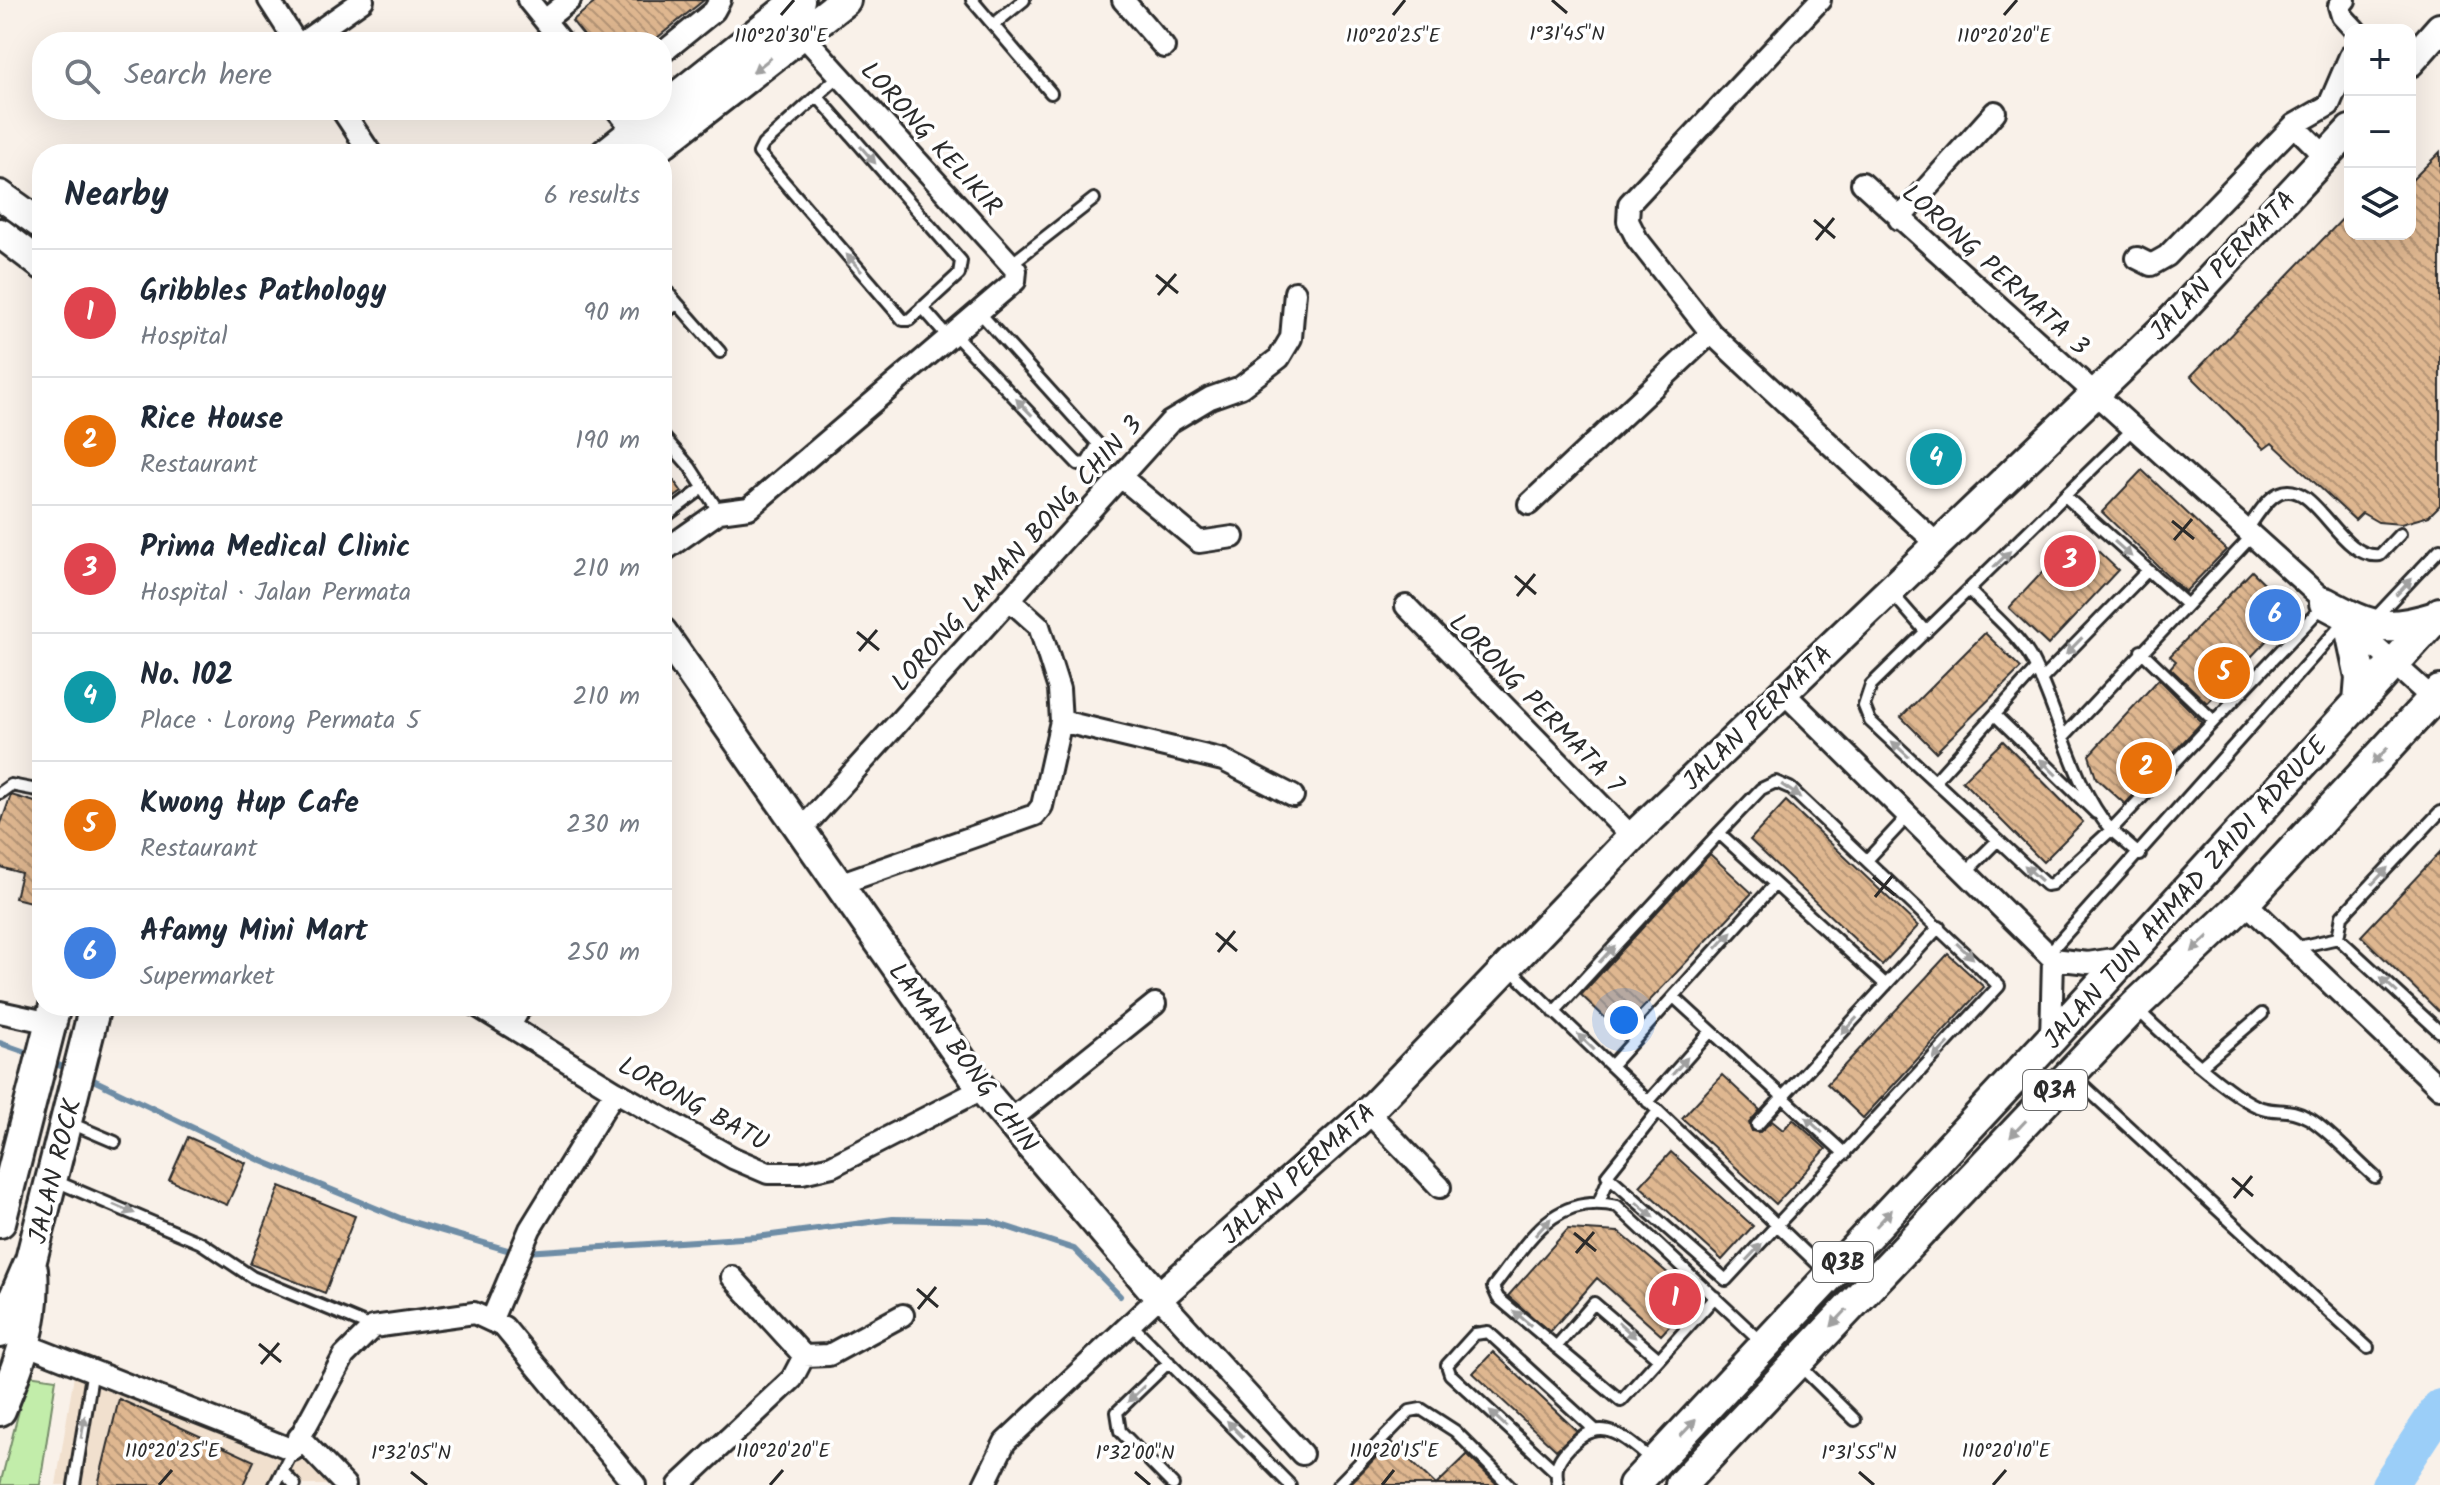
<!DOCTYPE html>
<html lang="en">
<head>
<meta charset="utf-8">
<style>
	:root { --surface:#fff; --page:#f6f6f7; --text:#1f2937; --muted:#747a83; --line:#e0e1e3; --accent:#1f6fb2 }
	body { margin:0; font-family:Kalam,sans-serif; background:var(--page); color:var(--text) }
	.controls { position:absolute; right:24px; top:24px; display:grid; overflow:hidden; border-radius:16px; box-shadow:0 8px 32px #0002 }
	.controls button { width:72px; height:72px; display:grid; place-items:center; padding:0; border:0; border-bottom:2px solid var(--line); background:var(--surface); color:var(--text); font:40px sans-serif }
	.you { position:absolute; left:1624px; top:1020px; width:28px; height:28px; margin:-20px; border:6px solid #fff; border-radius:50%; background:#1a73e8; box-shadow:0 0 0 12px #1a73e833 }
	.badge { display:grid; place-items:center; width:52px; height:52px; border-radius:50%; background:var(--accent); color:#fff; font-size:26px; font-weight:700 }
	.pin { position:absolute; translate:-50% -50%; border:4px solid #fff; box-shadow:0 2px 8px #0006 }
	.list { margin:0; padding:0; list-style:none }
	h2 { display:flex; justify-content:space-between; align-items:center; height:104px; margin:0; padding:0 32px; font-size:34px }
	h2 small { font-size:26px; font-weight:400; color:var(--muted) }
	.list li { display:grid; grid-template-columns:52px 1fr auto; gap:24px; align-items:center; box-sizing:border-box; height:128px; padding:0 32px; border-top:2px solid var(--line) }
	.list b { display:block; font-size:30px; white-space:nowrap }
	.list p { margin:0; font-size:26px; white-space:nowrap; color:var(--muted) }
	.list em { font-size:26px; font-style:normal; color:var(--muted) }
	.icon { flex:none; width:44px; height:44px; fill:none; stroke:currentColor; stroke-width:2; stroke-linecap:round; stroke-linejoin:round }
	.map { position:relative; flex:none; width:2440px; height:1485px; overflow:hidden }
	.search { position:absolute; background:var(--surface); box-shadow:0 8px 32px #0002; left:32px; top:32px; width:640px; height:88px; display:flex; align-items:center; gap:20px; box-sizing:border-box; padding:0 28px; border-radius:32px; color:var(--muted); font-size:30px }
	.panel { position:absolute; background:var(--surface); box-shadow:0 8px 32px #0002; left:32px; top:144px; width:640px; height:872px; border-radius:32px }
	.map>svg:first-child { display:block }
</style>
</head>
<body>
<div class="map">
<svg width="2440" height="1485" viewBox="0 0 2440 1485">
	<defs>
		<pattern id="building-back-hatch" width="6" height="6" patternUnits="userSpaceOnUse" patternTransform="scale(2)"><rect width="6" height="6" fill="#dfb790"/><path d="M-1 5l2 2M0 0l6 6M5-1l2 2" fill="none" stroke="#b59576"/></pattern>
	</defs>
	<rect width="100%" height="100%" fill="#f9f1e9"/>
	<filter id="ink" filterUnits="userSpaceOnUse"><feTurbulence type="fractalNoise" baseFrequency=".0125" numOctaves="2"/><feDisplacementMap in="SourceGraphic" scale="16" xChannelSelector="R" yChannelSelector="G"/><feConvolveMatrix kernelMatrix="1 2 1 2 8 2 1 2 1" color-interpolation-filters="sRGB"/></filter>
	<g filter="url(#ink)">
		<path fill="#f1e0ce" d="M78,1351L292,1436L337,1485H56Z"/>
		<path fill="#c2edaa" stroke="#768c6a" stroke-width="2" d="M28,1375L56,1379L40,1485H0Z"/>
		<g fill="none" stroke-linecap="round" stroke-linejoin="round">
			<path stroke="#6e8da6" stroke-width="6" d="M0,1043L34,1055
				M48,1061L71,1070
				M85,1076L262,1161L402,1219L514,1252
				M525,1252L757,1237L893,1219L989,1221L1074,1249L1120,1296"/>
			<path stroke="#9bcef8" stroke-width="36" d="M2389,1485L2440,1407"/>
		</g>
		<path fill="url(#building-back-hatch)" stroke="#2b2b2b" stroke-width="2" d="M598,0H704L652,42H589L572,21Z
			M2440,152V505L2429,516L2401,524L2378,522L2362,513L2355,520L2272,443L2264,449L2191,376L2350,211V234H2410V182Z
			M1936,437L1959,455L1934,482L1912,464Z
			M662,464L682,492L662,506Z
			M2142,470L2226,550L2185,592L2102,512Z
			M2079,533L2118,570L2048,645L2009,608Z
			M2252,571L2294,612L2207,703L2170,668L2176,661L2170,656Z
			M1985,633L2021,668L1936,752L1901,717Z
			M2159,679L2202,722L2125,804L2096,778L2089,755Z
			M2003,741L2083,822L2043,862L1962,781Z
			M11,795L42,804V905L15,898L21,873L0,867V826Z
			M1786,801L1918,926L1882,965L1750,840Z
			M2440,852V1013L2361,936Z
			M1710,854L1752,893L1620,1032L1581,995Z
			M1948,954L1984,987L1863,1118L1827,1084Z
			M1722,1075L1760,1110L1749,1123L1752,1131L1760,1132L1772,1121L1783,1130L1793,1119L1826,1149L1776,1204L1682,1118Z
			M188,1137L246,1163L227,1205L169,1180Z
			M1671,1152L1753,1226L1722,1260L1640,1186Z
			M280,1186L355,1216L325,1293L250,1264Z
			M1568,1229L1619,1232L1696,1297L1661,1335L1597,1278L1550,1332L1508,1296Z
			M1493,1352L1577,1431L1556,1450L1473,1373Z
			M119,1399L254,1461L243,1485H98Z
			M1391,1442L1436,1485L1467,1455L1498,1485H1349Z"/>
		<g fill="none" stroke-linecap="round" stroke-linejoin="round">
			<g stroke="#2b2b2b" stroke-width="16">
				<path id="lane" d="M972,0L1051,93
					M993,25L1024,0
					M817,96L961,261L959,274L909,320H903L759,153L763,145L840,75
					M1011,264L1094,199
					M662,286L720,352
					M922,307L949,338
					M662,316L677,303
					M954,334L1078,464L1087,463L1098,444L979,312
					M662,435L690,467L719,512
					M2066,497L2186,604
					M662,519L703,488
					M2246,531C2255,519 2266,499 2279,493C2316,477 2339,561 2380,555L2400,534
					M1969,590C1989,612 2018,634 2032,660C2060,714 2071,783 2111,830L2052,884L2046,885L1870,721L1864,706L1871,685L2134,428
					M1891,592L1926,632
					M2375,618L2440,549
					M2141,651L2214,721
					M2041,680L2147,571
					M1996,716L2096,813
					M2063,737L2252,536
					M1935,781L2036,669
					M0,793L11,785L42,791
					M2440,812L2342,916L2338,938L2440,1032
					M1719,833L1886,985
					M2140,855L2111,830L2324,605
					M1867,860L1908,816
					M1966,872L1997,841
					M2294,948L2338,938
					M2048,954L2345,621
					M1508,967L1829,1275
					M1674,997L1845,1154
					M2136,1008C2158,1030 2235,1101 2262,1108C2279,1113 2290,1107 2310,1119C2333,1134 2354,1159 2375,1177
					M1554,1012L1719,833L1761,789L1776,782L1790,788L1999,986L1726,1280L1607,1175L1658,1111
					M2202,1065L2262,1014
					M1611,1066L1775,884
					M2072,1075L2368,1348
					M1648,1102L1711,1031
					M68,1122L115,1142
					M1757,1125L1939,927
					M53,1180L201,1243L252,1277L372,1327
					M1599,1202L1609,1178
					M1715,1297L1621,1401L1498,1298L1493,1287C1528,1243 1552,1192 1617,1206L1764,1344
					M1131,1324L1290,1485
					M1556,1347L1594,1303L1659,1359
					M1169,1362L1117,1412L1120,1431L1173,1485
					M1798,1364L1855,1420
					M282,1471L295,1485
					M1555,1471L1450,1374L1447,1365L1475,1334L1488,1332L1594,1429
					M74,1485L93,1369
					M275,1485L293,1450
					M1338,1485L1410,1411L1421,1409L1455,1431L1509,1485
					M1558,1485C1555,1470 1556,1462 1567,1450C1600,1413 1620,1434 1652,1460"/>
			</g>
			<g stroke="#2b2b2b" stroke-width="26">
				<path id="street" d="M269,0L296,42
					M528,0L562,42
					M1123,0L1164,47
					M1820,0L1629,204L1628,221L1637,239L1711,333L1936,543
					M2345,0L2339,6L2342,16L2355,30
					M545,20L570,0
					M303,42L363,0
					M662,53L714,11L720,0
					M342,110L371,154
					M617,110L635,132
					M2294,125L2326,157
					M1862,183L2433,699
					M1899,219L1995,112
					M2137,258L2151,265L2167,256L2294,125L2329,105L2350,56
					M1121,477L1199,542L1233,537
					M1529,504L1711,333
					M662,552L719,512L749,508L1015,281L1016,270L802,34
					M1406,606L1632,837
					M1783,692L2053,959L2088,963L2126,957
					M1061,721L1223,760L1293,796
					M801,830L1170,422L1210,398L1241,387L1279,358L1291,338L1295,292
					M839,884L1035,815L1042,806L1061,721L1059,689L1039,626L1009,599
					M2245,902L2440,1088
					M477,1006L615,1091L733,1158L768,1173H802L832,1166L982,1089
					M0,1012L51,1023
					M510,1026L521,1006
					M2051,1039L2053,959
					M1368,1112L1440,1187
					M1008,1122L1155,1004
					M732,1277L804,1356
					M492,1319L530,1229L615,1091
					M27,1345L293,1450L344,1356L373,1327L474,1313L504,1327L635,1485
					M804,1356L829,1355L903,1315
					M299,1437L345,1485
					M679,1485L792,1379L804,1356
					M984,1485L1005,1442L1159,1297L1302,1454"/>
			</g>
			<g stroke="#2b2b2b" stroke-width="34">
				<path id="secondary" d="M2410,62L2440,28
					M0,195L42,225
					M0,233L42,265
					M662,632L982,1089L1159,1297L1368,1112L1632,837L2169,323L2350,130"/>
			</g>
			<g stroke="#2b2b2b" stroke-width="36">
				<path id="primary" d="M606,154L799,0
					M648,154L845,0
					M2325,603C2371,628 2385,633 2436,617
					M2350,626L2361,677L2359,702
					M0,1222L55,1006
					M0,1332L31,1260L95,1006
					M0,1410C20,1362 36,1322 32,1270
					M1634,1485L2051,1039L2440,613
					M1681,1485L2134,1007L2245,902L2440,691"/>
			</g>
			<use href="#lane" stroke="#fff" stroke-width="10"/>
			<use href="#street" stroke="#fff" stroke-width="20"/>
			<use href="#secondary" stroke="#fff" stroke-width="28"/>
			<use href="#primary" stroke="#fff" stroke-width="30"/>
		</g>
		<defs><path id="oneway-solid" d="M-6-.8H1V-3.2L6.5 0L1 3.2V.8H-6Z" transform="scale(2)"/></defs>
		<g fill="#a0a0a0">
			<use href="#oneway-solid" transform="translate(762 65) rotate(142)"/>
			<use href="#oneway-solid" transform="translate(868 155) rotate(49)"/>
			<use href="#oneway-solid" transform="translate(854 263) rotate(-131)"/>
			<use href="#oneway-solid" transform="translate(1024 407) rotate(-134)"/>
			<use href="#oneway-solid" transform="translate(2123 549) rotate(42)"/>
			<use href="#oneway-solid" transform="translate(2002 559) rotate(-44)"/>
			<use href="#oneway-solid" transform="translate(2404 587) rotate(-47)"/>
			<use href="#oneway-solid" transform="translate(2074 646) rotate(134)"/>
			<use href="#oneway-solid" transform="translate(1900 749) rotate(-137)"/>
			<use href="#oneway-solid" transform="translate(2380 756) rotate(133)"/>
			<use href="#oneway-solid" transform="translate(2048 767) rotate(-136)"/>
			<use href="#oneway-solid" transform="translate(1791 791) rotate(35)"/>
			<use href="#oneway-solid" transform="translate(2033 873) rotate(-138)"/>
			<use href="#oneway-solid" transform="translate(2380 876) rotate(-47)"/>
			<use href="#oneway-solid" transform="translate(1724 940) rotate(-48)"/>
			<use href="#oneway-solid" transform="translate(2200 944) rotate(136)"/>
			<use href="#oneway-solid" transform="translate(1965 951) rotate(43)"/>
			<use href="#oneway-solid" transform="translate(1607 954) rotate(-47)"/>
			<use href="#oneway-solid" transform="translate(2389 985) rotate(-137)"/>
			<use href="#oneway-solid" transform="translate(1849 1026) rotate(133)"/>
			<use href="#oneway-solid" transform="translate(1586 1042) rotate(-136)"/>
			<use href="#oneway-solid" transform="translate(1941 1051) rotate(133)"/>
			<use href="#oneway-solid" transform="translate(1680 1066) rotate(-49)"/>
			<use href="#oneway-solid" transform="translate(1814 1125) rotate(-137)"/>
			<use href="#oneway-solid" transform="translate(2018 1129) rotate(133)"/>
			<use href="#oneway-solid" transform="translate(124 1209) rotate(23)"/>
			<use href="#oneway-solid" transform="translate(1645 1210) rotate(41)"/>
			<use href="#oneway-solid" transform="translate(1884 1218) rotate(-47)"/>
			<use href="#oneway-solid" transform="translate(1543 1227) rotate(-48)"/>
			<use href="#oneway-solid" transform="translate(1754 1252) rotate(-47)"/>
			<use href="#oneway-solid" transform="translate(1522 1318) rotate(-140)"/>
			<use href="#oneway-solid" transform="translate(1839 1318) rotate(133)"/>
			<use href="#oneway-solid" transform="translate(1627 1330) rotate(42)"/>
			<use href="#oneway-solid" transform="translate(1136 1394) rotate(136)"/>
			<use href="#oneway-solid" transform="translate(1498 1419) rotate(-137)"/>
			<use href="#oneway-solid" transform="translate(83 1427) rotate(-81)"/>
			<use href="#oneway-solid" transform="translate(1688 1428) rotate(-47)"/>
			<use href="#oneway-solid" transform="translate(1235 1429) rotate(-134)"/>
		</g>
	</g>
	<path fill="none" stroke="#2b2b2b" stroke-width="3" d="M1552,0L1567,13M781,15L794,0M1393,15L1405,0M2004,15L2017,0M1814,220L1835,238M1816,240L1834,218M1156,275L1178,293M1158,295L1176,274M2172,521L2194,539M2174,540L2192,519M1515,576L1536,594M1517,596L1535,574M857,632L879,650M859,651L877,630M1873,877L1895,895M1875,897L1893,875M1216,933L1237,951M1218,952L1235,931M2232,1178L2253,1196M2234,1198L2252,1176M1574,1233L1596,1251M1576,1253L1594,1232M917,1289L938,1307M918,1309L936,1287M259,1344L281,1362M261,1364L279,1343M411,1472L427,1485M1135,1472L1150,1485M1859,1472L1874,1485M159,1485L172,1470M770,1485L783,1470M1382,1485L1394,1470M1993,1485L2006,1470"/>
	<g text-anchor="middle" stroke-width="7" stroke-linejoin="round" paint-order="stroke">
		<g fill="#fff" stroke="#6b6b6b" stroke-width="2">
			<rect x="2023" y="1070" width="64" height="40" rx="6"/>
			<rect x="1813" y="1242" width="60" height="40" rx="6"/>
		</g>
		<g font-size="24" font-weight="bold" fill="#2b2b2b">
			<text x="2055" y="1098">Q3A</text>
			<text x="1843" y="1270">Q3B</text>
		</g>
		<g font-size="26" fill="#2b2b2b" stroke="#fff">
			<text transform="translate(932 138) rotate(48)" y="9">LORONG KELIKIR</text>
			<text transform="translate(2222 265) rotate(-46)" y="9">JALAN PERMATA</text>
			<text transform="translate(1996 269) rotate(42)" y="9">LORONG PERMATA 3</text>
			<text transform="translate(1016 553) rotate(-48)" y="9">LORONG LAMAN BONG CHIN 3</text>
			<text transform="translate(1537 703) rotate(46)" y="9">LORONG PERMATA 7</text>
			<text transform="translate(1757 717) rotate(-44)" y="9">JALAN PERMATA</text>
			<text transform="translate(2185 892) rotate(-48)" y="9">JALAN TUN AHMAD ZAIDI ADRUCE</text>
			<text transform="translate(964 1057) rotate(53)" y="9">LAMAN BONG CHIN</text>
			<text transform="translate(694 1103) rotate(29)" y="9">LORONG BATU</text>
			<text transform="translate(54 1171) rotate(-76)" y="9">JALAN ROCK</text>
			<text transform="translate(1298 1173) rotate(-42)" y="9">JALAN PERMATA</text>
		</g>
	</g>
	<g font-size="20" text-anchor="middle" fill="#2b2b2b" stroke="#fff" stroke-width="7" stroke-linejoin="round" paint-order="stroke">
		<text x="1567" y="40">1°31'45"N</text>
		<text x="781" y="42">110°20'30"E</text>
		<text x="1393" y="42">110°20'25"E</text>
		<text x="2004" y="42">110°20'20"E</text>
		<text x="172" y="1457">110°20'25"E</text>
		<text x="783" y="1457">110°20'20"E</text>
		<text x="1394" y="1457">110°20'15"E</text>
		<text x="2006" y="1457">110°20'10"E</text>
		<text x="411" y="1459">1°32'05"N</text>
		<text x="1135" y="1459">1°32'00"N</text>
		<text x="1859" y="1459">1°31'55"N</text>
	</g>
</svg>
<div class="controls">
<button>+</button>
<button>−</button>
<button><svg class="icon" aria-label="layers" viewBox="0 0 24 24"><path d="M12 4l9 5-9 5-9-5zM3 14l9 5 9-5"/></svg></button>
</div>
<div class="you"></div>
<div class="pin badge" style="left:1675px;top:1299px;background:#e0444e">1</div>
<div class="pin badge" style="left:2146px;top:768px;background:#e8710a">2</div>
<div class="pin badge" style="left:2070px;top:561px;background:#e0444e">3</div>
<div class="pin badge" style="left:1936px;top:459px;background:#0f9aa8">4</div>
<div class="pin badge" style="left:2224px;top:673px;background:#e8710a">5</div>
<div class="pin badge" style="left:2275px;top:615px;background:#3f7fe0">6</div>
<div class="search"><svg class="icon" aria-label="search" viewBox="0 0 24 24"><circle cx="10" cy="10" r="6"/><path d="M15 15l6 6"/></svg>Search here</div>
<section class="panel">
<h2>Nearby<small>6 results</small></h2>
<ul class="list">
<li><span class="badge" style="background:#e0444e">1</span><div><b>Gribbles Pathology</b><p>Hospital</p></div><em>90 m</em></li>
<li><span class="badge" style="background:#e8710a">2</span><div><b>Rice House</b><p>Restaurant</p></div><em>190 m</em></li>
<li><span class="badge" style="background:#e0444e">3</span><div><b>Prima Medical Clinic</b><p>Hospital · Jalan Permata</p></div><em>210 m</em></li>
<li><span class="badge" style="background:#0f9aa8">4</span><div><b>No. 102</b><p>Place · Lorong Permata 5</p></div><em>210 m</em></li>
<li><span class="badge" style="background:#e8710a">5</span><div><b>Kwong Hup Cafe</b><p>Restaurant</p></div><em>230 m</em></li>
<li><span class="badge" style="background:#3f7fe0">6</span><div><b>Afamy Mini Mart</b><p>Supermarket</p></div><em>250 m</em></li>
</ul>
</section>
</div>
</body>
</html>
